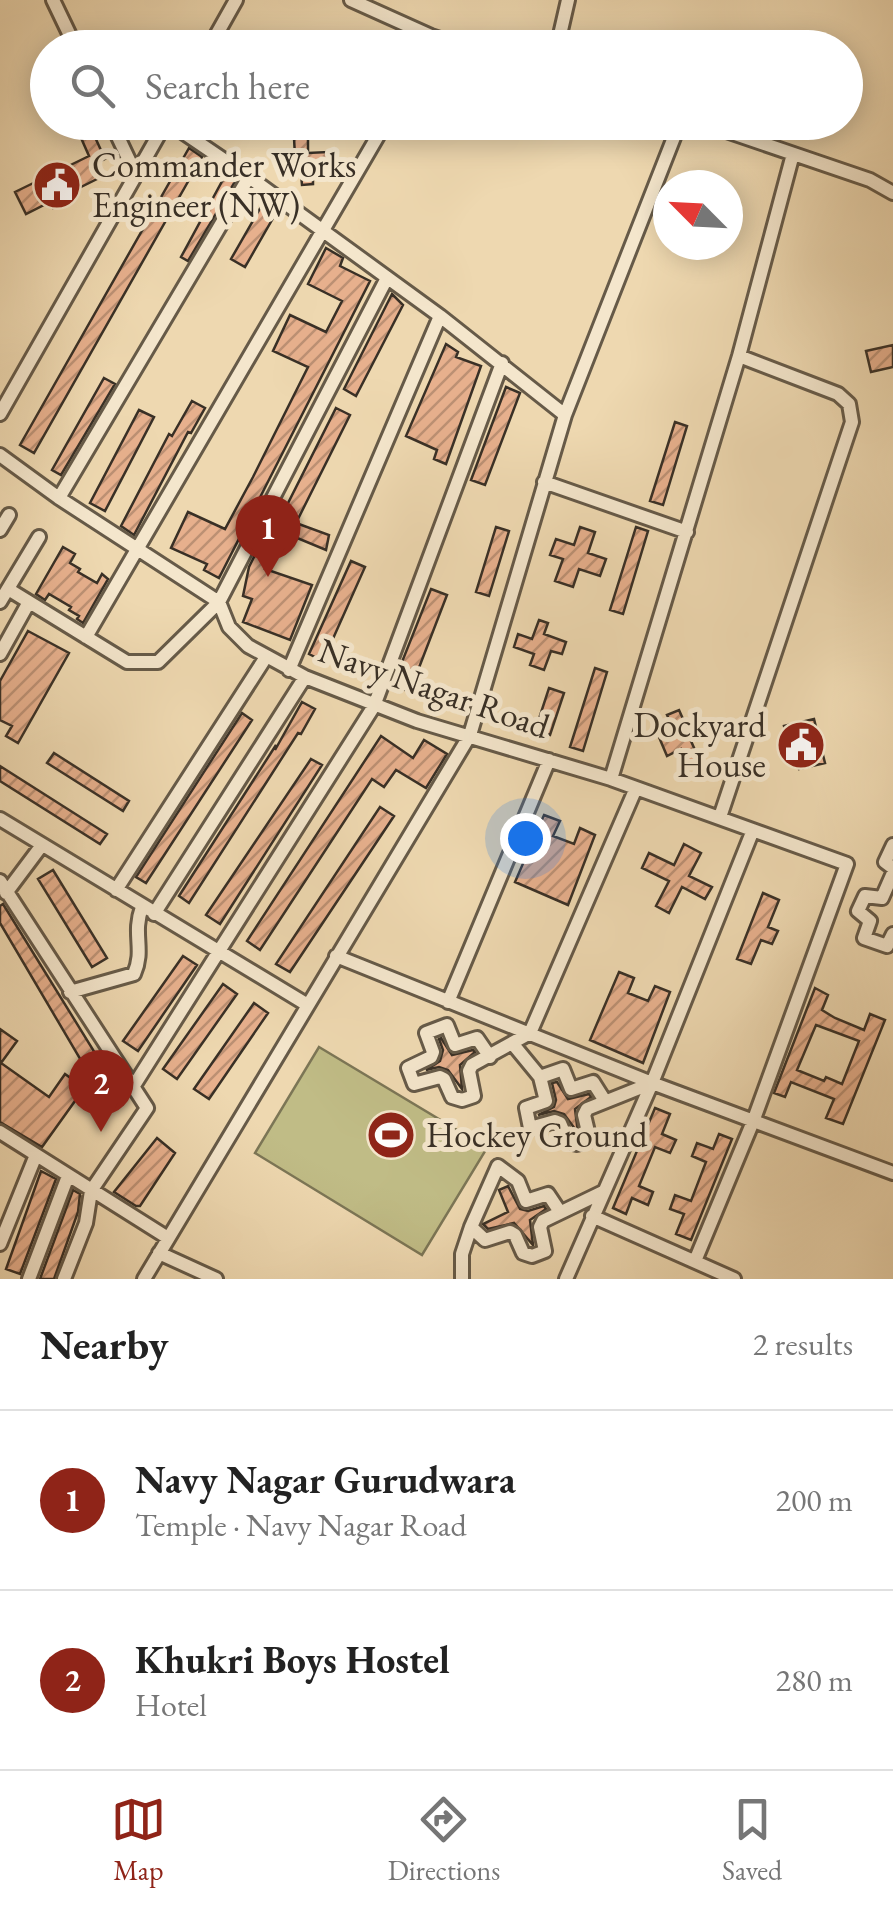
<!DOCTYPE html>
<html lang="en">
<head>
<meta charset="utf-8">
<style>
	:root { --surface:#fff; --page:#f2f2f2; --text:#222; --muted:#767676; --line:#e0e0e0; --accent:#8f2418 }
	body { margin:0; font-family:"EB Garamond",serif; background:var(--page); color:var(--text) }
	.compass { position:absolute; left:653px; top:170px; width:90px; height:90px; border-radius:50%; background:var(--surface); box-shadow:0 5px 25px #0003; rotate:294deg }
	.you { position:absolute; left:525px; top:838px; width:35px; height:35px; margin:-25px; border:8px solid #fff; border-radius:50%; background:#1a73e8; box-shadow:0 0 0 15px #1a73e833 }
	.badge { display:grid; place-items:center; width:65px; height:65px; border-radius:50%; background:var(--accent); color:#fff; font-size:32px; font-weight:700 }
	.pin { position:absolute; translate:-50% -82px; filter:drop-shadow(0 2px 5px #0008) }
	.pin::after { content:''; position:absolute; top:52px; width:35px; height:30px; background:inherit; clip-path:polygon(0 0,100% 0,50% 100%) }
	.list { margin:0; padding:0; list-style:none }
	h2 { display:flex; justify-content:space-between; align-items:center; height:130px; margin:0; padding:0 40px; font-size:42px }
	h2 small { font-size:32px; font-weight:400; color:var(--muted) }
	.list li { display:grid; grid-template-columns:65px 1fr auto; gap:30px; align-items:center; box-sizing:border-box; height:180px; padding:0 40px; border-top:2px solid var(--line) }
	.list b { display:block; font-size:38px; white-space:nowrap }
	.list p { margin:0; font-size:32px; white-space:nowrap; color:var(--muted) }
	.list em { font-size:32px; font-style:normal; color:var(--muted) }
	.icon { flex:none; width:55px; height:55px; fill:none; stroke:currentColor; stroke-width:2; stroke-linecap:round; stroke-linejoin:round }
	.map { position:relative; flex:none; width:893px; height:1279px; overflow:hidden }
	.search { position:absolute; background:var(--surface); box-shadow:0 5px 25px #0003; left:30px; right:30px; top:30px; height:110px; display:flex; align-items:center; gap:25px; box-sizing:border-box; padding:0 35px; border-radius:55px; color:var(--muted); font-size:38px }
	.sheet { height:490px; background:var(--surface) }
	nav { display:flex; justify-content:space-around; align-items:center; box-sizing:border-box; height:140px; border-top:2px solid var(--line); background:var(--surface); font-size:28px; color:var(--muted) }
	nav a { display:grid; justify-items:center; gap:5px }
	nav .on { color:var(--accent) }
	.map>svg:first-child { display:block }
</style>
</head>
<body>
<div class="map">
<svg width="893" height="1279" viewBox="0 0 893 1279">
	<defs>
		<pattern id="building-hatch" width="6" height="6" patternUnits="userSpaceOnUse" patternTransform="scale(2.5)"><rect width="6" height="6" fill="#e7b08d"/><path d="M-1 1l2-2M0 6l6-6M5 7l2-2" fill="none" stroke="#bc9073"/></pattern>
	</defs>
	<rect width="100%" height="100%" fill="#eed8b0"/>
	<filter id="stains"><feTurbulence type="fractalNoise" baseFrequency=".002" numOctaves="4"/><feColorMatrix values="0 0 0 0 .2 0 0 0 0 .09 0 0 0 0 .02 0 0 0 .5 -.17"/></filter>
	<radialGradient id="worn" r=".72"><stop offset=".6" stop-color="#630" stop-opacity="0"/><stop offset="1" stop-color="#630" stop-opacity=".3"/></radialGradient>
	<path fill="#c0bc86" stroke="#7c7656" stroke-width="2.5" d="M319,1047L487,1148L422,1255L255,1153Z"/>
	<path fill="url(#building-hatch)" stroke="#393026" stroke-width="2.5" fill-rule="evenodd" d="M74,122H88L105,159L92,165L99,178L63,196L66,202L53,208L50,202L26,214L15,192L89,156Z
		M308,137V153L328,152V164L313,165V184L302,185L301,174H283V157L295,156L294,138Z
		M189,148L202,157L34,453L20,445Z
		M226,174L236,180L188,261L181,257Z
		M262,205L276,213L245,267L231,259Z
		M326,248L343,258L340,266L370,281L219,578L204,570L207,564L171,548L188,512L225,529L253,477L308,367L273,351L290,315L326,332L342,301L308,284Z
		M392,294L403,305L356,396L344,389Z
		M446,344L458,352L456,357L481,366L446,464L434,459L437,450L406,436Z
		M893,345V367L871,372L866,351Z
		M104,378L115,384L61,475L52,470Z
		M506,387L520,393L485,485L471,480Z
		M192,401L205,408L191,433L188,432L134,535L121,526L169,434L172,436Z
		M336,408L350,415L296,523L329,535L326,550L278,530L265,569L312,585L290,640L243,622L252,599L243,596L249,567L275,515L281,517Z
		M139,410L154,417L105,511L90,503Z
		M675,422L687,426L663,505L650,501Z
		M496,527L509,531L489,596L476,592Z
		M580,527L595,532L588,553L606,559L600,576L579,569L573,587L555,581L563,559L550,555L556,539L574,545Z
		M636,527L648,531L623,614L610,610Z
		M63,547L75,554L70,563L80,569L78,572L97,583L102,574L108,579L83,623L77,619L79,616L69,610L71,607L49,594L45,600L36,594Z
		M351,561L365,567L323,661L309,654Z
		M431,589L447,595L410,691L392,687Z
		M539,620L548,623L544,634L566,642L562,654L551,651L544,670L530,665L534,654L514,647L518,634L532,639Z
		M28,631L69,653L18,743L6,736L12,726L0,720V681Z
		M595,668L607,672L583,751L570,747Z
		M549,688L564,693L550,735L535,731Z
		M302,702L315,709L301,734L298,733L189,903L179,896L276,745L275,750Z
		M679,710L687,728L704,720L710,732L691,741L699,759L688,764L681,749L667,756L659,737L674,730L667,715Z
		M242,713L252,720L146,883L136,877Z
		M814,719L825,763L799,769L794,750L783,752L780,740L787,738L784,726Z
		M381,736L413,758L424,740L447,754L426,788L396,770L384,787L372,779L260,950L247,941Z
		M54,753L129,801L123,811L47,763Z
		M311,759L322,765L220,924L206,915Z
		M0,766L107,834L100,844L0,781Z
		M380,807L394,816L290,972L276,964Z
		M544,815L560,821L553,836L574,844L580,828L595,835L568,905L515,882Z
		M684,844L701,853L689,876L712,887L705,899L682,887L669,913L656,906L669,881L642,868L649,853L674,865Z
		M53,870L107,958L92,967L38,879Z
		M763,893L779,900L768,927L778,931L772,944L761,940L751,964L737,959Z
		M3,904L116,1087L102,1096L0,923V906Z
		M183,956L197,965L138,1051L123,1041Z
		M619,972L634,978L628,993L648,1001L655,986L670,992L643,1063L590,1040Z
		M223,984L237,994L177,1079L163,1069Z
		M815,988L828,995L822,1010L835,1018L864,1030L870,1014L885,1020L843,1124L826,1118L834,1099L791,1082L785,1097L774,1093ZM816,1025L859,1041L842,1084L826,1077L824,1081L797,1070Z
		M254,1003L268,1013L209,1099L194,1089Z
		M0,1029L17,1041L1,1063L49,1097L65,1074L76,1082L71,1088L80,1094L42,1147L0,1122Z
		M441,1038L452,1055L473,1050L475,1052L460,1065L462,1089L448,1070L439,1067L426,1070L440,1061L443,1050L439,1039Z
		M557,1082L568,1099L589,1094L591,1097L575,1109L578,1133L564,1114L554,1111L538,1115L554,1107L556,1100L552,1083Z
		M655,1108L670,1114L662,1134L676,1140L670,1153L655,1147L639,1186L653,1192L648,1205L632,1198L626,1214L613,1208Z
		M719,1134L732,1139L691,1240L676,1234L684,1214L670,1209L675,1195L691,1201L706,1162L692,1156L697,1143L713,1149Z
		M157,1138L175,1153L140,1206H136L114,1192Z
		M41,1171L56,1179L20,1274L6,1269Z
		M508,1186L520,1209L528,1211L544,1206L546,1209L530,1220L533,1245L514,1223L488,1229L483,1224L508,1212L499,1190Z
		M73,1190L80,1194L78,1212L54,1279H40Z"/>
	<g fill="none" stroke-linecap="round" stroke-linejoin="round">
		<g stroke="#665a48" stroke-width="18">
			<path id="minor" d="M53,0L76,48
				M351,0L431,36L467,48
				M209,48L236,0
				M557,48L568,0
				M111,122L136,175
				M168,122L249,177L440,316L565,415
				M700,122L870,180L893,193
				M0,414L166,122
				M0,455L59,498L219,602L229,627L248,646L305,677L417,721L611,779L847,864L754,1119L695,1261
				M544,482L687,532
				M59,498L249,177
				M0,530L9,515
				M8,589L127,662H158L219,602L387,278
				M0,602L39,537
				M86,637L386,122
				M0,654L29,602
				M289,670L440,316
				M611,779L739,356L793,154
				M720,817L852,422L849,404L838,394L739,356
				M0,819L306,1004
				M893,845L885,862L893,868
				M893,873L882,898L865,896L858,911L870,921L864,938L887,946L893,934
				M0,881L147,1108L91,1191L86,1223L64,1279
				M116,890L266,657
				M6,893L42,845
				M154,914L305,677
				M336,956L652,1083L893,1173
				M70,992L134,974C145,949 132,935 142,907
				M448,1002L549,760
				M512,1043L540,1077
				M490,1057L477,1038L455,1045L447,1025L426,1033L433,1052L431,1057L408,1068L414,1084L440,1077L444,1079L452,1097L462,1100L474,1096L469,1071L472,1065L530,1033L636,788
				M133,1087L374,706L502,363
				M605,1101L593,1082L571,1089L563,1069L540,1077L546,1101L526,1108L530,1128L555,1121L560,1123L568,1142L577,1144L590,1140L584,1115L587,1109L652,1083
				M0,1132L168,1238
				M560,1212L548,1194L526,1201L518,1181L498,1166L471,1227L485,1240L510,1232L515,1235L523,1253L532,1256L545,1251L540,1227L543,1221L603,1192
				M592,1216L734,1279
				M0,1244L36,1155
				M159,1253L216,1279
				M29,1279L68,1176
				M144,1279L470,735L565,415L680,122
				M462,1279V1254L471,1227
				M566,1279L652,1083L753,830"/>
		</g>
		<use href="#minor" stroke="#f4e6cc" stroke-width="12"/>
	</g>
	<defs>
		<g id="civic-disc" transform="scale(2.5)"><circle r="9.5" fill="#8f2418" stroke="#f4e6cc"/><path d="M-.6-6.5H3V-4.5H.6V-3L4-1V1h2V6H-6V1h2V-1L-.6-3ZM-1.2 2.5V6h2.4V2.5Z" fill="#fff"/></g>
		<g id="stadium-disc" transform="scale(2.5)"><circle r="9.5" fill="#8f2418" stroke="#f4e6cc"/><path d="M0-5a6.5 5 0 1 0 0 10a6.5 5 0 1 0 0-10ZM-3.5-1.8h7v3.6h-7Z" fill="#fff"/></g>
	</defs>
	<g fill-rule="evenodd">
		<use href="#civic-disc" x="57" y="185"/>
		<use href="#civic-disc" x="801" y="745"/>
		<use href="#stadium-disc" x="391" y="1135"/>
	</g>
	<g text-anchor="middle" stroke-width="10" stroke-linejoin="round" paint-order="stroke">
		<g font-size="35" fill="#393026" stroke="#f4e6cc" text-anchor="start">
			<text x="92" y="177">Commander Works<tspan x="92" dy="40">Engineer (NW)</tspan></text>
			<text x="766" y="737" text-anchor="end">Dockyard<tspan x="766" dy="40">House</tspan></text>
			<text x="426" y="1147">Hockey Ground</text>
		</g>
		<g font-size="35" fill="#393026" stroke="#f4e6cc">
			<text transform="translate(434 688) rotate(19)" y="12">Navy Nagar Road</text>
		</g>
	</g>
	<rect width="100%" height="100%" filter="url(#stains)"/>
	<rect width="100%" height="100%" fill="url(#worn)"/>
</svg>
<svg class="compass" viewBox="-18 -18 36 36"><path d="M0-13l5 13h-10z" fill="#e53935"/><path d="M0 13l5-13h-10z" fill="#767676"/></svg>
<div class="you"></div>
<div class="pin badge" style="left:268px;top:577px">1</div>
<div class="pin badge" style="left:101px;top:1132px">2</div>
<div class="search"><svg class="icon" aria-label="search" viewBox="0 0 24 24"><circle cx="10" cy="10" r="6"/><path d="M15 15l6 6"/></svg>Search here</div>
</div>
<section class="sheet">
<h2>Nearby<small>2 results</small></h2>
<ul class="list">
<li><span class="badge">1</span><div><b>Navy Nagar Gurudwara</b><p>Temple · Navy Nagar Road</p></div><em>200 m</em></li>
<li><span class="badge">2</span><div><b>Khukri Boys Hostel</b><p>Hotel</p></div><em>280 m</em></li>
</ul>
</section>
<nav>
<a class="on"><svg class="icon" aria-label="map" viewBox="0 0 24 24"><path d="M3 6l6-2 6 2 6-2v14l-6 2-6-2-6 2zM9 4v14M15 6v14"/></svg>Map</a>
<a><svg class="icon" aria-label="directions" viewBox="0 0 24 24"><path d="M12 3l9 9-9 9-9-9zM9 14v-3h6M13 9l2 2-2 2"/></svg>Directions</a>
<a><svg class="icon" aria-label="saved" viewBox="0 0 24 24"><path d="M7 4h10v16l-5-4-5 4z"/></svg>Saved</a>
</nav>
</body>
</html>
